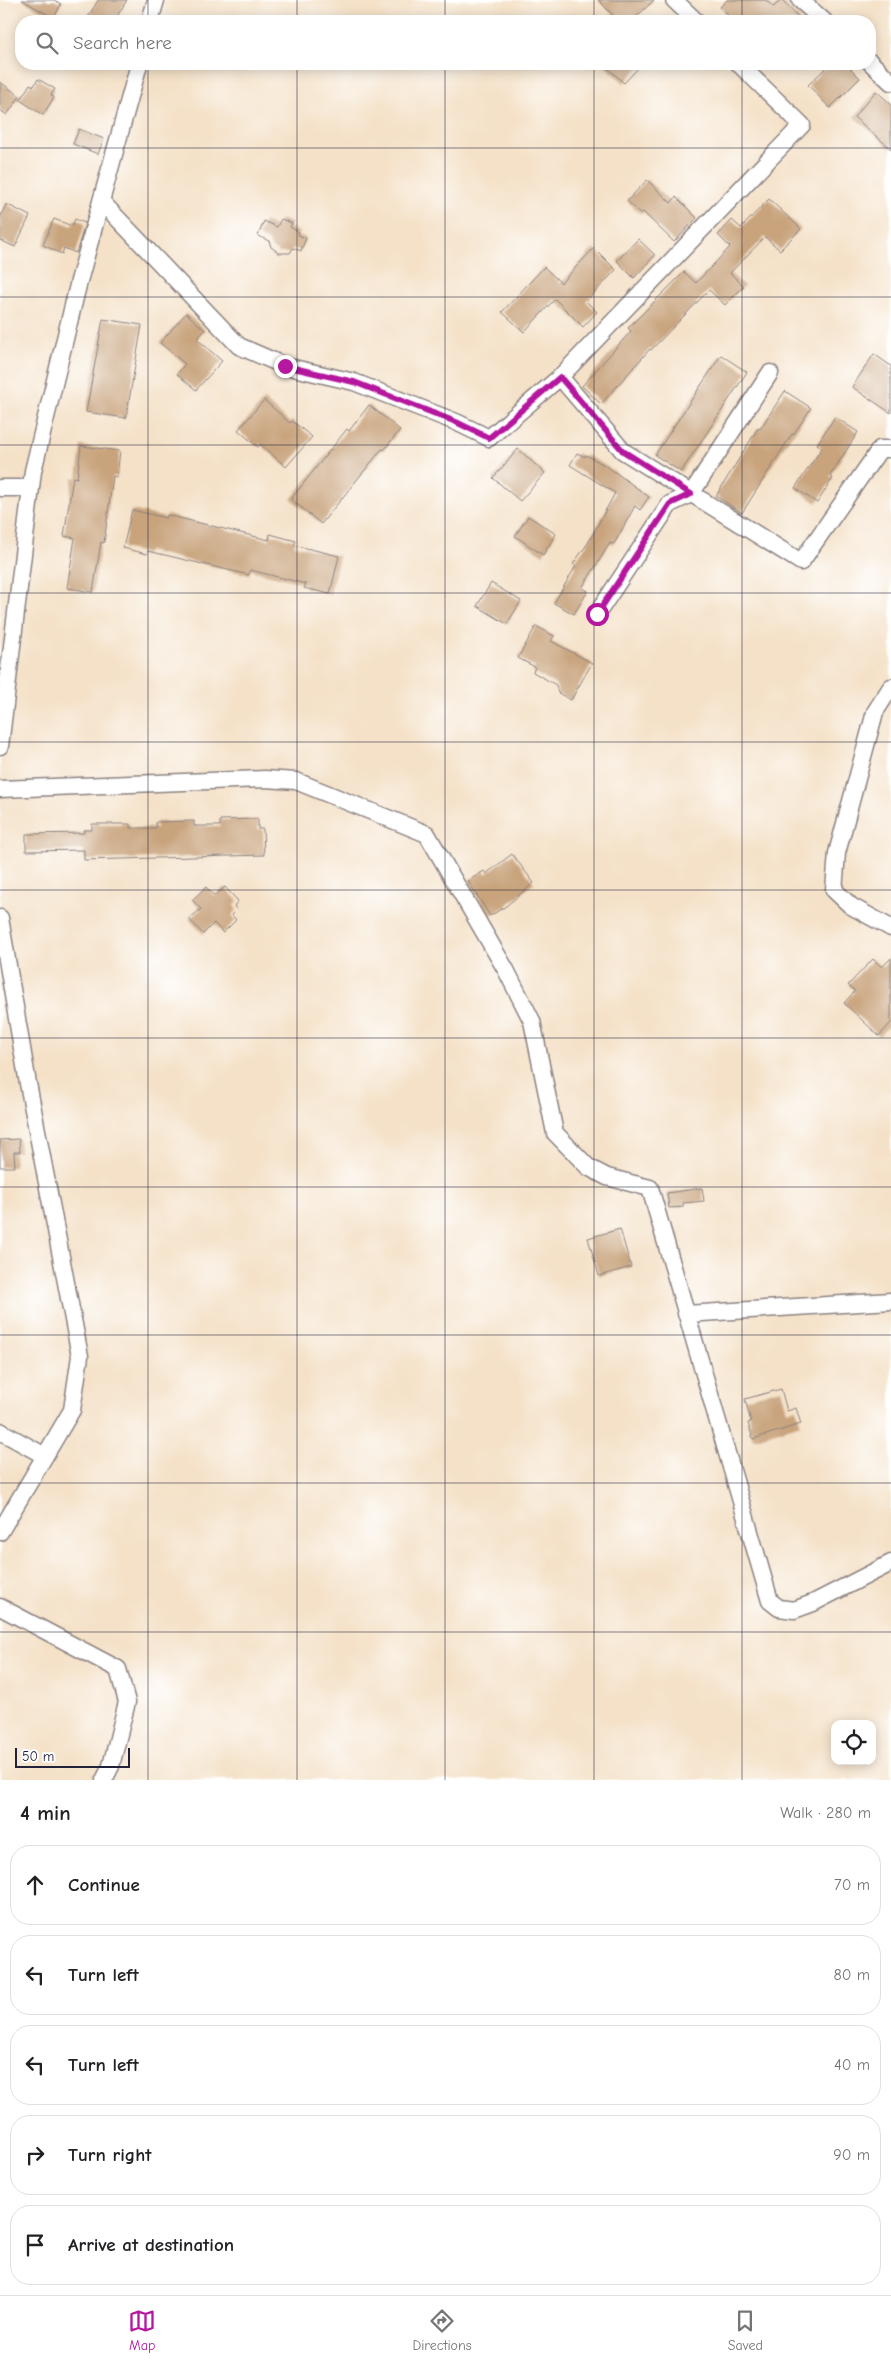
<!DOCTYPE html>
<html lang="en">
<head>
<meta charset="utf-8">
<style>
	:root { --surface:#fff; --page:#f2f2f2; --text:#202124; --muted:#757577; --line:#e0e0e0; --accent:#b5179e }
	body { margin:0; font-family:"Comic Neue",sans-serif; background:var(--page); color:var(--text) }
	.controls { position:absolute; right:15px; bottom:15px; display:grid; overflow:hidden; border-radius:10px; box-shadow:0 2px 12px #0003 }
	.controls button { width:45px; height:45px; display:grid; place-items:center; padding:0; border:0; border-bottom:1px solid var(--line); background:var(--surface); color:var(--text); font:25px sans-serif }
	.scale { position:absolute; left:15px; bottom:12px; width:115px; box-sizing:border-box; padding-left:5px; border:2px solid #22223b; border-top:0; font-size:14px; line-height:18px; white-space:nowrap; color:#22223b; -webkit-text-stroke:4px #fff; paint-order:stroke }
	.stop { position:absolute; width:15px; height:15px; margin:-11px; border:4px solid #b5179e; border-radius:50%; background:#fff }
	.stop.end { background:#b5179e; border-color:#fff; box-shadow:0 1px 5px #0008 }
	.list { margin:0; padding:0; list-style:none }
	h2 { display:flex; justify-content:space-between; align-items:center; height:65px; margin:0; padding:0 20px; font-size:21px }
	h2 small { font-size:16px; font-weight:400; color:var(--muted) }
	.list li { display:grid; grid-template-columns:32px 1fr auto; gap:15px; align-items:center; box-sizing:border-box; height:80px; margin:0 10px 10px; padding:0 10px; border:1px solid var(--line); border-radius:20px }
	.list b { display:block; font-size:19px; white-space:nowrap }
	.list em { font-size:16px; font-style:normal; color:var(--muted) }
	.icon { flex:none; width:28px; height:28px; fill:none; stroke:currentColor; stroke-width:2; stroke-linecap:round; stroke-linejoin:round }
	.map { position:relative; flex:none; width:891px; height:1780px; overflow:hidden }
	.search { position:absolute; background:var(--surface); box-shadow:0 2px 12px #0003; left:15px; right:15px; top:15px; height:55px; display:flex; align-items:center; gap:12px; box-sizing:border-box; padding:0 18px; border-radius:20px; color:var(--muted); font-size:19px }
	.sheet { height:515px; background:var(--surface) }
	nav { display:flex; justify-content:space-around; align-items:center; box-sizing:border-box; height:70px; border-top:1px solid var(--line); background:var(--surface); font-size:14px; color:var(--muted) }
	nav a { display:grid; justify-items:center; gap:2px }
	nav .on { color:var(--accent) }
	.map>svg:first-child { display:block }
</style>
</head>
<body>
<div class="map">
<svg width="891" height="1780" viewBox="0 0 891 1780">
	<rect width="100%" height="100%" fill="#fff"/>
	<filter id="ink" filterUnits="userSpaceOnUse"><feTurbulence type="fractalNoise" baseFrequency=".02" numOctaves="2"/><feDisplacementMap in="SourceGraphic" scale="10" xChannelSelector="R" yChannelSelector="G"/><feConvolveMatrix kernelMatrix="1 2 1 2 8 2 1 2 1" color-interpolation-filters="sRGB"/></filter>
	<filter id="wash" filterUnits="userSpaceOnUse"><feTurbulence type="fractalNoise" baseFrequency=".0096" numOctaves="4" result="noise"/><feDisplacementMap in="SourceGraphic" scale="20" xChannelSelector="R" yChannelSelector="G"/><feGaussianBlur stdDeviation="1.12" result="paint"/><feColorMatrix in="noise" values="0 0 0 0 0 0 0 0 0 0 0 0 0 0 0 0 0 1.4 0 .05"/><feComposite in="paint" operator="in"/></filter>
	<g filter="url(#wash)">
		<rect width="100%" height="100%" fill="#f4e1c7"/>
		<g id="blocks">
			<path fill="#c8a37c" d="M22,0H54L61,4L54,18Z
				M98,0H127L114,21H86Z
				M598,0H654L632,21H619Z
				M727,0H766L773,7L782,0L802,21H734L720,7Z
				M603,64H642L624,83Z
				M830,64H846L860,78L830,108L808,85Z
				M38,79L55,89L51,95L54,97L43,115L20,100L30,84L34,86Z
				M0,82L20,96L7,115L0,110Z
				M876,91L891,104V149L854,117Z
				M79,129L104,139L98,154L73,144Z
				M647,180L671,203L676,197L697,218L674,242L643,212L641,214L627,201Z
				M769,199L801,229L780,250L765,237L730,273L744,286L725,305L709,290L651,350L650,349L601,404L582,386L631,331L628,328L684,272L696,283L730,247L718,235L732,220L741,228Z
				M6,204L30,216L15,247L0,240V218Z
				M54,219L72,226L75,219L85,223L76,253L64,248L62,254L43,245Z
				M281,219L292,223L290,227L299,232L298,235L306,238L301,251L293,248L290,253H279L271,247L269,241L258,236L264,221L277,227Z
				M638,239L655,255L634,278L617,261Z
				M594,248L616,270L586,301L597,312L583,327L555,299L524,332L502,312L544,267L561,283Z
				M186,313L205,330L197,339L222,361L196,390L177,374L185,364L160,343Z
				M103,319L142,325L126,418L86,412Z
				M874,354L891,366V413L852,387Z
				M721,355L747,372L681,472L655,455Z
				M785,391L811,408L793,435L792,434L742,513L716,496L758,428L760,429Z
				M264,400L290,423L292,421L312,437L286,467L260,444L258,447L238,430Z
				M369,405L400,430L384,450L382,449L321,524L291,499L347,429L349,431Z
				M835,417L858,432L830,476L833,478L817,503L795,488L822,448L817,444Z
				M81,446L120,451L117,477L113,476L104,543L101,542L93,592L67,588L75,538L64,536L73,477L77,478Z
				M518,449L545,473L520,501L493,478Z
				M577,453L585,457L586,455L608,467L649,497L640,510L635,506L614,544L610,543L582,588L588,591L574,614L554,603L576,566L573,564L588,543L615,493L570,465Z
				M132,510L166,518L167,515L269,540L270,534L296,541L294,545L339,556L330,594L304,588L306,584L250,570L249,575L148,551L147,554L123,548Z
				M528,516L556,534L543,555L515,536Z
				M491,583L521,601L507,624L477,606Z
				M536,626L554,636L551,641L592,663L571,700L558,693L556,685L533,672L535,667L518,658Z
				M258,819V829H263L264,855L84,860V850L26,851V834L84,833V830H92V824H130V828H156V822L194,821V826H220V820Z
				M512,854L534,883L506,906L490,916L468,881L484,871L486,874Z
				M206,887L214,896L225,887L238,901L234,906L237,910L232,915L236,920L223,933L214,923L203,934L189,919L201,909L192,900Z
				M891,958V1023L879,1036L844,1003L855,991L848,985L873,959L882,967Z
				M19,1139L20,1152H14L15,1167H0V1140Z
				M702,1188L704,1201L683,1203V1207L669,1208L667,1193Z
				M620,1229L631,1267L599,1276L588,1238Z
				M781,1389L787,1411L796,1408L801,1424L753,1439L748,1423L751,1422L745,1399Z"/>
		</g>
	</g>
	<g filter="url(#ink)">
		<use href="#blocks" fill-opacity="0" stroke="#8b8281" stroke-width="1"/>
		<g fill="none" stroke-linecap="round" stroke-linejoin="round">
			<g stroke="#8b8281" stroke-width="19">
				<path id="street" d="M674,0L696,21
					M800,0L824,21
					M150,21L156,0
					M870,62L891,82
					M101,201L239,346L285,366L354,382L456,422L489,438L560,377L623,451L801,562L880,449H891
					M560,377L802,125L739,64
					M0,488H30
					M597,614L670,504L691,494L770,373
					M891,687L875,712L837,853L834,890L851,906L891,928
					M0,746L33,471L79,281L139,64
					M0,789L265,779L296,781L427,834L506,970L532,1021L555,1133L588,1167L607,1177L650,1188L770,1601L779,1608L794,1610L813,1603L891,1563
					M0,918L27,1078L80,1356L72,1410L0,1532
					M686,1314L891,1301
					M0,1431L45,1456
					M0,1607L118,1669L127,1702L111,1766L104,1780"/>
			</g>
			<use href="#street" stroke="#fff" stroke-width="16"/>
		</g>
	</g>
	<g fill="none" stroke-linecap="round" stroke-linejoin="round" filter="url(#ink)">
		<path stroke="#b5179e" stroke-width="6" d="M285,366L354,382L456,422L489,438L560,377L623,451L691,494L670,504L597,614"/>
	</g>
	<path fill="none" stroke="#22223b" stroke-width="1" stroke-opacity="0.55" d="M148,0V21M297,0V21M445,0V21M594,0V21M742,0V21M148,64V1780M297,64V1780M445,64V1780M594,64V1780M742,64V1780M0,148H891M0,297H891M0,445H891M0,593H891M0,742H891M0,890H891M0,1038H891M0,1187H891M0,1335H891M0,1483H891M0,1632H891"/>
</svg>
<div class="controls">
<button><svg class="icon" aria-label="locate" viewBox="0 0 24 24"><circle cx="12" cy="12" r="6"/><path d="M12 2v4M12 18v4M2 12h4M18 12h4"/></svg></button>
</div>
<div class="scale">50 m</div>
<div class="stop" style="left:597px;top:614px"></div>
<div class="stop end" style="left:285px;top:366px"></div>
<div class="search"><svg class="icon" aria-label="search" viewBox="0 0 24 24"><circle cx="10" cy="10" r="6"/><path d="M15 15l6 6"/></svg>Search here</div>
</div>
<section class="sheet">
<h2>4 min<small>Walk · 280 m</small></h2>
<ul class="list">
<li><svg class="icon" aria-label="ahead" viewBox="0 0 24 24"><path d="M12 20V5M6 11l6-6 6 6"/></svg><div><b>Continue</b></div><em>70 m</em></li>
<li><svg class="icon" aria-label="left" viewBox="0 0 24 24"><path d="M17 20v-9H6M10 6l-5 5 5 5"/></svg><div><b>Turn left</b></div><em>80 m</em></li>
<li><svg class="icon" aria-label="left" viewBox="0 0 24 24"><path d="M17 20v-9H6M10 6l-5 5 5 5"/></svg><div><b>Turn left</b></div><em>40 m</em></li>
<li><svg class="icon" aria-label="right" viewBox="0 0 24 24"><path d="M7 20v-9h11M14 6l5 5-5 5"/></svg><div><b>Turn right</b></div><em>90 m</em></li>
<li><svg class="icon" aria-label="arrive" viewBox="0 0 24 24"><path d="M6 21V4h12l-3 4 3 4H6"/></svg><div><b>Arrive at destination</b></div></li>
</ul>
</section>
<nav>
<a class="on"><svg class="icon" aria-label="map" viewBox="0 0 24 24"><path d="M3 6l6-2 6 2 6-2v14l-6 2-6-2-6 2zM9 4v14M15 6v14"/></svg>Map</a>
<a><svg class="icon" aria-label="directions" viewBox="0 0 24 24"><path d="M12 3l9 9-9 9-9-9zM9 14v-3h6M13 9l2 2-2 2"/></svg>Directions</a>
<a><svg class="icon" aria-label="saved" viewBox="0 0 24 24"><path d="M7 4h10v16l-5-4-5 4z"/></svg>Saved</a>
</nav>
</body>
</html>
